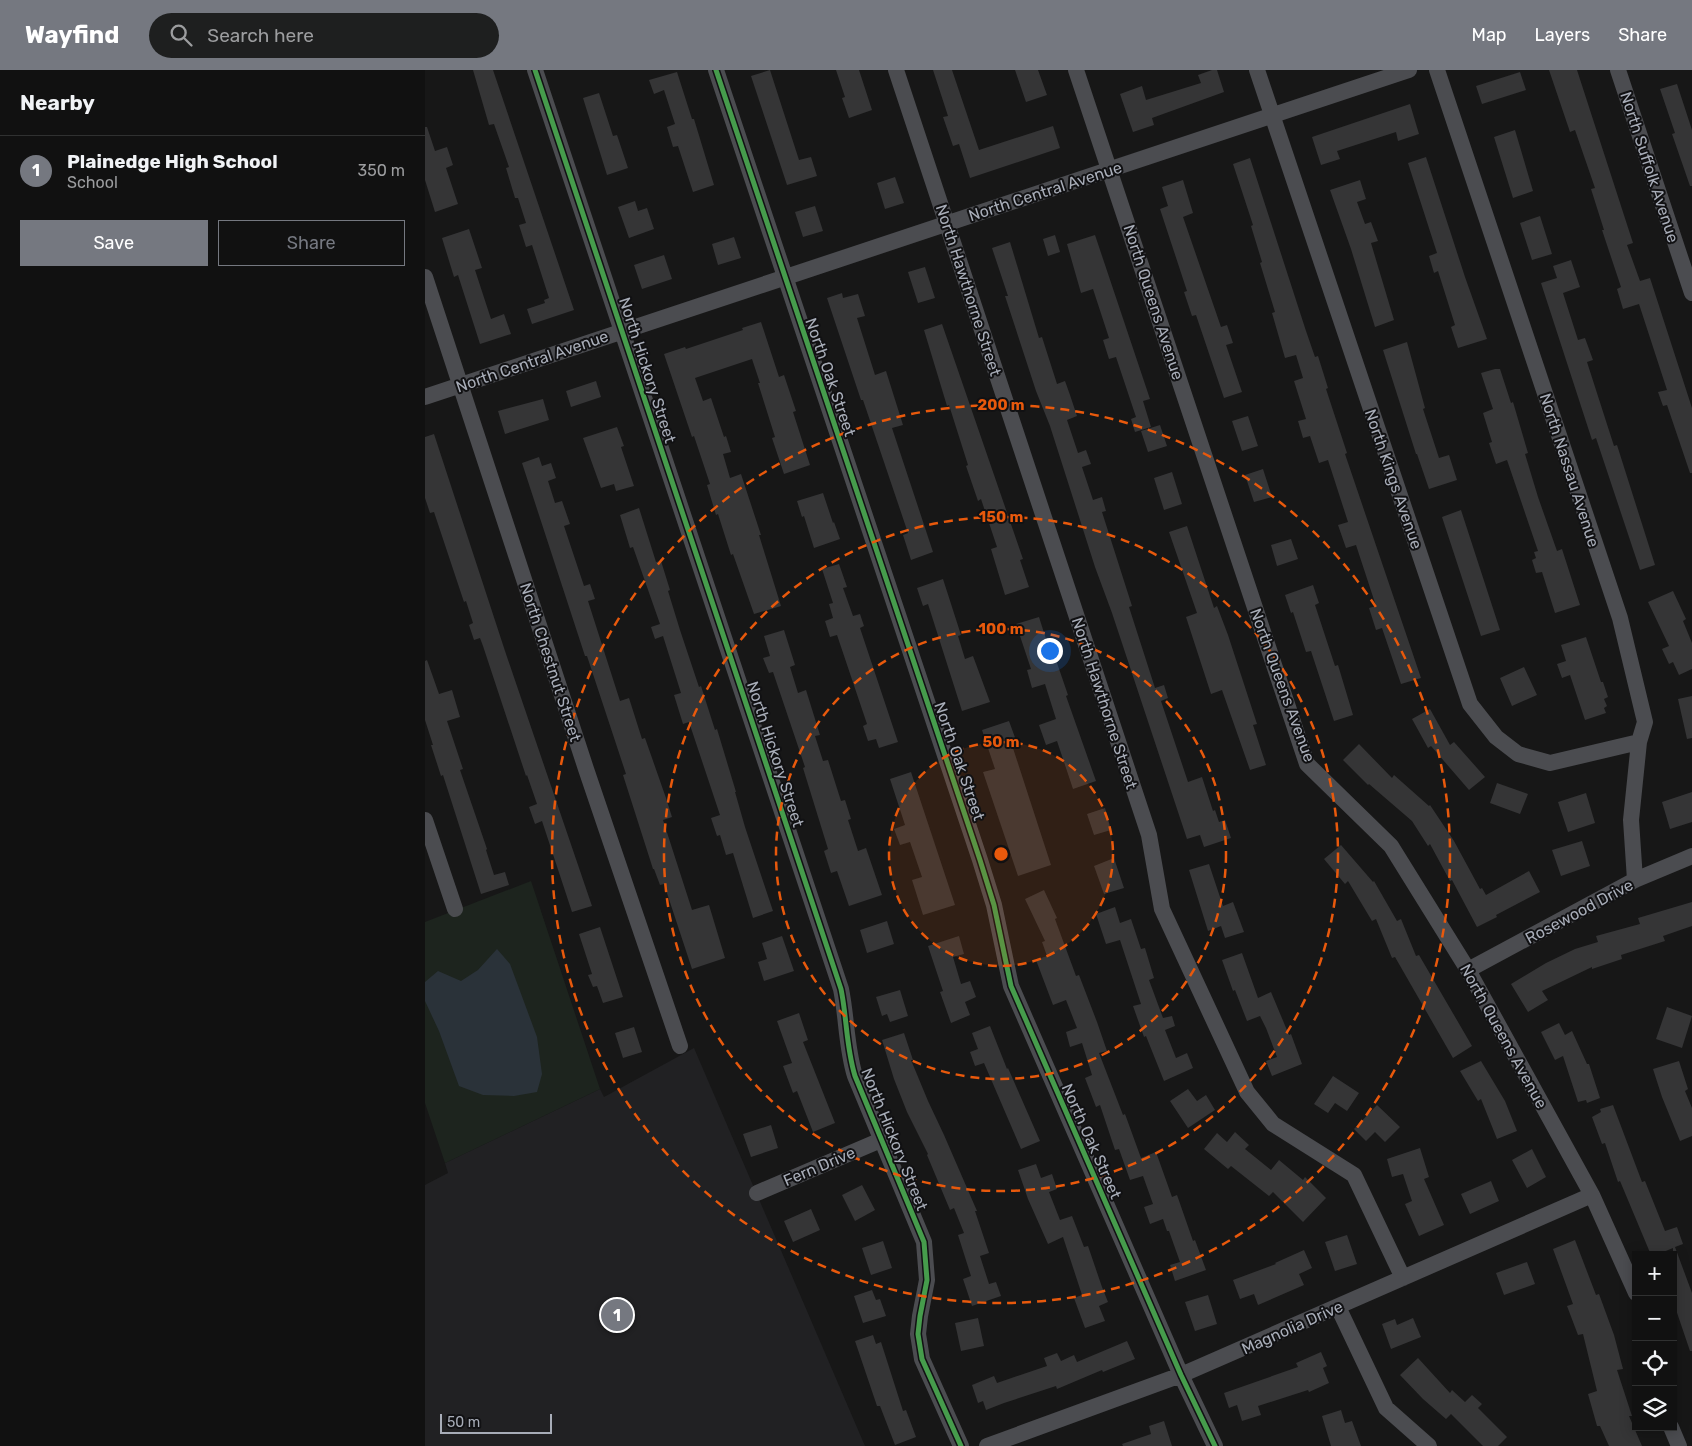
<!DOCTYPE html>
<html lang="en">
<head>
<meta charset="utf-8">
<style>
	:root { --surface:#111; --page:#1e1f1f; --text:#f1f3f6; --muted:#9c9d9f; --line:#303131; --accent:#757880 }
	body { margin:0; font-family:Rubik,sans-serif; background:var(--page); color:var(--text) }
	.controls { position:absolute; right:15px; bottom:15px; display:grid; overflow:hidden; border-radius:0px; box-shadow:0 2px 12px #0003 }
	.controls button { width:45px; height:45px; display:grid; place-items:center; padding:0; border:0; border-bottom:1px solid var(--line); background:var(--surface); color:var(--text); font:25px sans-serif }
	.scale { position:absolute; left:15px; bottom:12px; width:112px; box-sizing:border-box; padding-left:5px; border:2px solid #a8adb8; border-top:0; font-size:14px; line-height:18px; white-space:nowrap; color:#a8adb8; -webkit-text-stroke:4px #111113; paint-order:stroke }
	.you { position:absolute; left:624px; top:580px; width:18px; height:18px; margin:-12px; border:4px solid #fff; border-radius:50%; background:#1a73e8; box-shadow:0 0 0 8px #1a73e833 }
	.badge { display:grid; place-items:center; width:32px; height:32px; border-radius:50%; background:var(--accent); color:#fff; font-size:16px; font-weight:700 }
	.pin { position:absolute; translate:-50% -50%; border:2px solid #fff; box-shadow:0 1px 5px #0006 }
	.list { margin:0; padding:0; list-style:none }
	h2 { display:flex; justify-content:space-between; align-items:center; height:65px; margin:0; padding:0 20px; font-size:21px }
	h2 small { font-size:16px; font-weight:400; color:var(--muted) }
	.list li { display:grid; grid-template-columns:32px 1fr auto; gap:15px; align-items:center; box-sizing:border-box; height:70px; padding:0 20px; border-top:1px solid var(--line) }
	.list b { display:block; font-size:19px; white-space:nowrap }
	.list p { margin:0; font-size:16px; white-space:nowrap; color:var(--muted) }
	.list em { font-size:16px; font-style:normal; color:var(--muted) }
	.actions { display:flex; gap:10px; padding:15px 20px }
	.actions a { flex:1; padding:11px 0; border:1px solid var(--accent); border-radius:0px; text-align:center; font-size:18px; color:var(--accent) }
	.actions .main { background:var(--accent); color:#fff }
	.icon { flex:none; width:28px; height:28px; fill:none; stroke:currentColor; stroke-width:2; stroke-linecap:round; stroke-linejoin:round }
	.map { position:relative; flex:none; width:1267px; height:1376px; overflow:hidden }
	header { display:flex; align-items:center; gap:30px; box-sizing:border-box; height:70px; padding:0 25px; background:var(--accent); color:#fff }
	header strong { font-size:24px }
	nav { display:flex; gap:28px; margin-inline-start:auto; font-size:18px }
	.search { width:350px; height:45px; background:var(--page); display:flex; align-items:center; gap:12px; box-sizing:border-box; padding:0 18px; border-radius:28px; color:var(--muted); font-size:19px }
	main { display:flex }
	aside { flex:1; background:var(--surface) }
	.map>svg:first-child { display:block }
</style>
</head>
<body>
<header>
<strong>Wayfind</strong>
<div class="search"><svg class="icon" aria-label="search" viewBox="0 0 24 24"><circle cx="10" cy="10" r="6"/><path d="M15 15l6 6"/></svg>Search here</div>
<nav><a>Map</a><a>Layers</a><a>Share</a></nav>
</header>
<main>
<aside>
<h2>Nearby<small></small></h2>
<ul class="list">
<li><span class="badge">1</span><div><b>Plainedge High School</b><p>School</p></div><em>350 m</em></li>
</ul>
<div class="actions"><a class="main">Save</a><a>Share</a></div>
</aside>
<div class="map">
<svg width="1267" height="1376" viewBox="0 0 1267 1376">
	<rect width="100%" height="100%" fill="#171717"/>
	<path fill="#212123" d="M269,978L440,1376H0V1115L23,1103L20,1093L175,1019L179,1027Z"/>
	<path fill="#1d241e" d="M106,811L175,1019L20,1093L0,1033V852Z"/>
	<path fill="#2a3239" d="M72,879L85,894L112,967L117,1004L112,1022L89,1026L58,1025L34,1016L14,961L0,931V912L13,901L36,911L53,900Z"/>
	<path fill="#353536" d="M48,0H68L149,240L107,254L102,239L120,233L119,230L124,228L107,175L101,177L94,155L101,153L93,128H90L81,98L84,97L69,54L64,55Z
		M345,0L374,90L386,87L392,106L362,115L326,6Z
		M411,0H434L447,40L424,48L417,28L420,27Z
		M508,0H527L554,80L628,56L635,78L545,108L534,74L528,76L518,47L523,46Z
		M590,0H613L622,25L601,32Z
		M787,0H792L799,22L727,48L729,55L708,62L695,24L717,16L721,30L776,13L773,5Z
		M1124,0H1152L1208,173L1202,175L1215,211L1225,208L1267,338V403H1265L1242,335L1238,336L1233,322L1242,320L1214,234L1198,239L1192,219L1196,217L1177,160H1179L1166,119L1170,118L1150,60L1145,62Z
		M252,2L267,49H269L289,115L268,122L253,76L248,77L242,57L250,54L239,20L229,24L224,10Z
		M1095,2L1101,20L1057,34L1051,16Z
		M1252,14L1267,60V116H1265L1247,64L1250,63L1235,19Z
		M174,23L188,66L192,65L203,98L182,105L158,28Z
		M985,34L994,64L973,71L971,62L912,81L915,89L896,95L887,67Z
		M0,57H2L10,81L22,77L28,95L21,98L33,134L10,142L0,110Z
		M1090,60L1108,121L1088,128L1069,67Z
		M1001,87L1040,207L1062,269L1033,278L1026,257L1030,255L1013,201L1009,203L1004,186L1012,183L983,93Z
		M825,88L881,261L890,287L893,286L903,318L901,319L922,383L920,384L996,608L976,614L957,558L951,560L944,538L951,536L931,475L921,478L913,455L923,452L903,390L894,393L885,366L878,368L873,351L881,349L869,311L878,308L871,285L860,288L847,243L850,242L835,193L837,192L826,156L828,155L808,94Z
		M470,107L479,133L460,139L452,113Z
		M758,110L768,143L758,147L796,257L802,255L808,273L801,275L817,322L799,328L771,245L767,246L759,222L762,221L735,139L743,136L737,117Z
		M935,110L941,129L932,132L940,154L946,152L953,171L946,173L969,250L950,257L926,179L905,120Z
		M210,131L213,141L222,138L229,159L204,168L193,137Z
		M390,136L398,161L378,167L370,142Z
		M1115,146L1127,184L1107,190L1095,153Z
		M44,159L57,198L50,200L66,249L79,244L86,264L55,274L33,205L29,207L17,168Z
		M630,165L635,182L623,186L618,169Z
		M670,165L725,329L718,331L726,357L710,362L706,349L711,347L691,287L684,289L678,270L684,268L668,219L656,223L642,174Z
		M309,167L316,188L293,195L287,174Z
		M585,172L614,268L617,267L632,314L640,311L645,325L652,346L642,350L653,383L661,380L666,394L657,397L668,430L677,427L681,441L677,442L707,536L704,537L730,618L739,615L743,628L736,631L763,712L777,707L788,741L790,740L794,752L800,750L806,768L779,777L775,765L762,769L687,543L670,497L625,356L611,321L580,226H583L567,178Z
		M239,185L247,209L217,219L209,195Z
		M1146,190L1155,217L1138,223L1153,270L1160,268L1168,290L1162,292L1189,376L1192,375L1230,495L1215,500L1171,368L1167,370L1116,213L1132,208L1128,196Z
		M500,197L510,228L493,233L483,202Z
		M417,223L418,228L433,224L440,246L432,248L450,305L461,301L478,355L467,358L508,482L486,490L478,465L483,463L438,330H436L402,228Z
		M336,252L354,307L359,305L371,341L368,342L385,395L359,404L347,368L350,367L333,313H335L327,289L270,308L278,331L286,328L299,367L301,366L306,382L298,384L305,408L316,404L336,465H334L356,536L329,544L308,484L306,485L293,444L291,445L282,415L285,414L269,366L267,367L239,284L260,277L261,279L318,260L317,258Z
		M517,254L598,489L595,490L604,517L580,525L566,479L572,477L556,429L553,431L541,396L543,395L524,335L522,336L499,260Z
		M982,272L1000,338L998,339L1014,388L1024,385L1032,410L1004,419L992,384H991L958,280Z
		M1070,299H1075L1086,333L1088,332L1103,383L1100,384L1113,427L1132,481L1137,479L1155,535L1130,543L1117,502L1111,503L1107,490L1111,488L1109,482L1113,481L1082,390L1071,394L1064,373L1067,372L1058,343L1068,339L1056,303Z
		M171,311L176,327L146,337L141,321Z
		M118,329L124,350L80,364L73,341Z
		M823,346L833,376L817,381L807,351Z
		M735,355L742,376L723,382L716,361Z
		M192,357L199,376L196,377L209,416L191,421L189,414L176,418L158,368Z
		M9,364L80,581L167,836L147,842L117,751L110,754L104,737L112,734L102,705L101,706L58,576L55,568L49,570L44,555L48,553L41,531L39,532L9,442L5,443L0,428V367Z
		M114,387L117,396L126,393L131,408L123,411L130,433L137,431L145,454L139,456L159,516L165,514L170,529L163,531L195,631L204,628L217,669L220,668L241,728L247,747L238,750L267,840L284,835L300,888L267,899L239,814L235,815L229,799H228L198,705L201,704L162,586H160L97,393Z
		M838,399L847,427L829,432L820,405Z
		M747,402L757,434L739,440L729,408Z
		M398,423L408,453L409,452L415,469L389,478L379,446L377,447L372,431Z
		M214,438L231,492L236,491L245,520L243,521L255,560L274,617L276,616L290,660L292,659L311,722H310L320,757L348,841L328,848L308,783L301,785L295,765L292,766L286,748L295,745L264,652L258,654L249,625L256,623L238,566L230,569L226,557L235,554L208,477L205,478L195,445Z
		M1036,440L1075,560L1056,566L1017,447Z
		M762,456L789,538L792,536L803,565L832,654L828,655L841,695L825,700L797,620L786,624L761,547L772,543L744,462Z
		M866,469L873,489L852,496L846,475Z
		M414,494L422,517L418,518L428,546L435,544L439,556L435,558L473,672L454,678L451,669L443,671L438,656L442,654L412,565L405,567L400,551L408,548L404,534L408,533L397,499Z
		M518,509L536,565L533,566L540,589L548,586L565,632L537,641L503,534L498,536L492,518Z
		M888,515L894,533L890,535L910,596L913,595L928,645L909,651L886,581L881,582L868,542L866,543L860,525Z
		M1248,521L1261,549L1258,551L1267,573V599L1254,605L1248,592L1244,594L1237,579L1244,576L1223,532Z
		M614,547L628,591L631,590L643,625L641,626L671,711L648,719L632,671L621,675L614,655L631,649L620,614L607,618L602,600L606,599L591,554Z
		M359,560L370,595L365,597L373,623L381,620L395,665L390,666L398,691L403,690L416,731L420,730L426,749L423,750L433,781L441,778L457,825L424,836L412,801L406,803L399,781L403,779L378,698L380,697L348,602L344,603L338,588L345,586L339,566Z
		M1161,567L1176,612H1178L1183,627L1179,629L1182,636L1179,638L1181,643L1160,650L1145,605L1137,608L1132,594L1141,591L1136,575Z
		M2,590L14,624L27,620L35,647L22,651L38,699L35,700L62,779L61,780L69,805L80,802L84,815L56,824L18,705L16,706L6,675H8L0,650V591Z
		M1099,597L1112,625L1087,636L1075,608Z
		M1267,626V668L1262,669L1253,629Z
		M1005,639L1025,675L1029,672L1060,707L1044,720L1006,676L1003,678L987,649Z
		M584,651L592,673L587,675L626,795L593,806L558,702L570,699L557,660Z
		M934,674L967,708L969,705L1004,736L1005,735L1029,771L1055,819L1057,818L1061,825L1104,801L1115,822L1071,845L1072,847L1052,857L1027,810L1025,811L1005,774L1003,776L987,751L944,714L943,715L918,690Z
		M486,702L530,835L498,845L487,810L497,807L485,772L475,775L469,759L480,755L465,709Z
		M1072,713L1103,724L1095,744L1065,733Z
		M1267,722V752L1245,759L1237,732Z
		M1161,723L1170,753L1143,762L1133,732Z
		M680,738L686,760L669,765L662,744Z
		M1157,771L1165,796L1136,806L1127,780Z
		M916,775L948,812L949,811L972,851L976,849L991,886L994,885L1047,976L1028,988L970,887L967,888L951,849L947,851L923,811L920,814L899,789Z
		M689,788L699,818L679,824L669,796Z
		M784,794L798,836L808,832L819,862L800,868L796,856L783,861L764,800Z
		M619,820L632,848L630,849L651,906L654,905L672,952L682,981L674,983L698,1045L700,1044L716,1088L731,1082L747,1127L752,1125L768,1171L770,1170L781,1200L750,1211L745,1195L755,1192L744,1161H742L738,1149L725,1154L719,1137L728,1134L718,1106L705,1110L694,1079L690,1080L675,1035L671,1037L660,1008L667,1005L657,973L645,977L641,962L652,958L641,930L628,935L611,890L622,886L617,872L620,871L600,829Z
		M1267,832V856L1238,866L1240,871L1196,885L1197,889L1167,899V897L1117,921L1123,930L1103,942L1086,914L1121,893L1150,879L1173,872L1171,866L1215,854L1213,848Z
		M690,837L695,853L706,849L716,879L720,878L729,908L724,910L738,948L747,946L750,956L740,960L751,988L762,983L768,998L739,1011L721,966L719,967L708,936L716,934L695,870L681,874L671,844Z
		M462,851L469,874L442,883L435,860Z
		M175,857L198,927L178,933L172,916L168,917L163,905L167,904L154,864Z
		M357,866L369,901L339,911L333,892L342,889L337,873Z
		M534,866L539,884L528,887L536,914L545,911L551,927L540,932L545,945L526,953L515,922L518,921L503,876Z
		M817,883L833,928L846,922L864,965L866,964L877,994L847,1006L841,991L852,987L841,958L835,946L822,951L810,920L808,921L797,890Z
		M475,920L483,946L465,952L462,944L457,946L451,927Z
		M1242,937L1267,946L1257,978L1231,969Z
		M374,943L383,970L378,972L410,1053L388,1062L372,1021L368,1023L358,996L367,993L352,951Z
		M1134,953L1140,965L1147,961L1162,994H1164L1175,1028L1162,1033L1161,1030L1153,1032L1138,986L1130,990L1116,962Z
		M565,956L582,999L583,998L615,1071L596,1079L559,993L550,996L545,982L553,979L547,963Z
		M209,957L217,982L198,988L190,963Z
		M479,963L488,990H486L503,1031L519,1065L552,1141H550L564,1183L555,1186L564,1214L571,1212L576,1226L547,1236L538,1209L546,1206L533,1165L539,1163L529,1138L525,1140L502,1085L503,1084L482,1042L469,1009L457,970Z
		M1056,991L1080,1031L1092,1061L1072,1069L1056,1029L1053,1031L1035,1001Z
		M1254,991L1263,1019L1260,1021L1267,1038V1066L1255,1071L1237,1027L1228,999Z
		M908,1006L934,1023L922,1041L910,1033L903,1043L889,1034Z
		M763,1019L772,1031L781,1025L790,1040L763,1058L745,1031Z
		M952,1035L975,1057L960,1072L950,1062L941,1071L929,1059Z
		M1188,1035L1217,1112L1220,1111L1240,1161L1252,1157L1258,1174L1250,1177L1267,1223V1281H1265L1248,1231V1178L1231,1185H1226L1195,1111L1193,1112L1180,1073L1177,1074L1167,1047L1176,1042L1175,1039Z
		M346,1055L353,1078L326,1087L318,1064Z
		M810,1062L824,1075L820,1079L846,1100L854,1090L878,1110L880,1107L901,1128L878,1152L848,1122L844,1126L806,1096L803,1099L779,1079L792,1063L802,1072Z
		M995,1078L1004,1107L999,1109L1019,1155L994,1166L980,1134L987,1131L978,1104L967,1107L962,1089Z
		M1107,1079L1121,1107L1102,1118L1087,1090Z
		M611,1094L616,1108L627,1104L632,1119L624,1122L635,1150L647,1146L659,1177L663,1176L677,1217L683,1232L674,1236L680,1251L660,1258L649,1228L657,1225L638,1167L623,1174L603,1129L593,1100Z
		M1066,1111L1074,1131L1045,1144L1036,1124Z
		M437,1115L450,1140L430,1151L417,1125Z
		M386,1139L395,1160L368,1172L359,1151Z
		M922,1165L932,1194L910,1201L900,1172Z
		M1150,1170L1171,1225L1174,1224L1189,1265L1198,1299L1192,1300L1207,1346H1204L1217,1376H1184L1175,1356H1172L1163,1324L1172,1321L1158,1264L1153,1265L1142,1236L1148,1234L1128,1179Z
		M458,1171L467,1198L446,1205L437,1178Z
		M879,1180L887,1198L874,1204L879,1215L833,1235L829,1224L815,1229L808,1210L851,1194L850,1193Z
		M1102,1192L1110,1214L1079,1225L1071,1203Z
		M447,1220L451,1230L455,1229L461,1246L438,1253L429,1226Z
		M783,1225L792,1254L770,1261L760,1232Z
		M553,1248L559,1276L536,1281L530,1253Z
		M988,1248L996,1267L966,1279L957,1254L970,1249L972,1255Z
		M448,1265L451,1274L456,1272L478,1341L481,1340L491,1367L470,1375L455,1336H452L430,1271Z
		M702,1271L710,1289L678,1302L677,1300L632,1319L631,1316L579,1333L561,1340L558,1331L553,1333L547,1315L569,1306L572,1313L622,1296L619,1288L632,1283L636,1291L649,1285L652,1292Z
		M896,1282L902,1296L898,1298L904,1313L884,1322L883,1320L833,1336L836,1345L817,1351L812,1335L804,1338L799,1323L873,1297L871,1293Z
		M993,1288L1025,1323L1027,1320L1040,1332L1047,1325L1057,1334L1053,1338L1082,1367L1073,1376H1058L1026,1344L1021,1349L998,1329L975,1305Z
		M916,1340L920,1353L927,1351L936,1376H906L897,1346Z
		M739,1351L747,1376H698L697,1374L726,1364L724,1356Z"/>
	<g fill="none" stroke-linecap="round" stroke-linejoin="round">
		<path stroke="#4b4c50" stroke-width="16" d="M110,0L416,919C422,948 421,977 430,1006L499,1172L502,1210L495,1246L493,1264L497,1289L536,1376
			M291,0L555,790L569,835L586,916L756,1305L790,1376
			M471,0L724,765L737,839L822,1022L848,1054L929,1105L978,1208
			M651,0L882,694L966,776L1043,900L1167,1125L1211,1223
			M832,0L1045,634L1071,667L1093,684L1125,693L1214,672
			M1012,0L1195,548L1220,652L1214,672L1206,750L1210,810
			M1193,0L1267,223
			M0,207L161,699L255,976
			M0,327L984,0
			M0,750L30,839
			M1043,900L1210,810L1267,786
			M332,1123L456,1070
			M913,1237L961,1338L1004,1376
			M1246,1357L1254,1376
			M562,1376L756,1305L1167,1125"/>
		<g stroke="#111113" stroke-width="8">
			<path id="cycleway" d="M110,0L416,919C422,948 421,977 430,1006L499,1172L502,1210L495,1246L493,1264L497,1289L536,1376
				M291,0L555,790L569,835L586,916L756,1305L790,1376"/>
		</g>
		<use href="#cycleway" stroke="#469c4c" stroke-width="5"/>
	</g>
	<circle cx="576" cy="784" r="112" fill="#e8590c" fill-opacity=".12"/>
	<g fill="none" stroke="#e8590c" stroke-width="2.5" stroke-dasharray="9 6">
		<circle cx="576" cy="784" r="112"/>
		<circle cx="576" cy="784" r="225"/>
		<circle cx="576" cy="784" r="337"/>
		<circle cx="576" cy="784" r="449"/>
	</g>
	<g text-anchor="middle" stroke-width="4" stroke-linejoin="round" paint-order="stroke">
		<g font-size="16" fill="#a8adb8" stroke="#111113">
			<text transform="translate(1225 97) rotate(72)" y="6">North Suffolk Avenue</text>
			<text transform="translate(620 121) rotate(-18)" y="6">North Central Avenue</text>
			<text transform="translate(544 220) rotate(72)" y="6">North Hawthorne Street</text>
			<text transform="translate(729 232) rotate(72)" y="6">North Queens Avenue</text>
			<text transform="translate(107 291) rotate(-19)" y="6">North Central Avenue</text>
			<text transform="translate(223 300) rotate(72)" y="6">North Hickory Street</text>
			<text transform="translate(406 307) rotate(71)" y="6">North Oak Street</text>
			<text transform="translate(1145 400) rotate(72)" y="6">North Nassau Avenue</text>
			<text transform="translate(969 409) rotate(71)" y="6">North Kings Avenue</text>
			<text transform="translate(126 592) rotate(72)" y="6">North Chestnut Street</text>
			<text transform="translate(858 615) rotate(70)" y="6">North Queens Avenue</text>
			<text transform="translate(680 633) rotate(72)" y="6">North Hawthorne Street</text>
			<text transform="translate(351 684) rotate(72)" y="6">North Hickory Street</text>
			<text transform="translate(535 691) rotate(71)" y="6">North Oak Street</text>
			<text transform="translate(1154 841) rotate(-28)" y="6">Rosewood Drive</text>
			<text transform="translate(1079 966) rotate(61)" y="6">North Queens Avenue</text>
			<text transform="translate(470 1069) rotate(68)" y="6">North Hickory Street</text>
			<text transform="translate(667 1071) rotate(66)" y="6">North Oak Street</text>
			<text transform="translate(394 1096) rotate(-23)" y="6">Fern Drive</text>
			<text transform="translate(867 1257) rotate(-24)" y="6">Magnolia Drive</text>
		</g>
	</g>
	<circle cx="576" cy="784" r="8" fill="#e8590c" stroke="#111113" stroke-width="2.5"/>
	<g font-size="15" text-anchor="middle" font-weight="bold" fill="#e8590c" stroke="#111113" stroke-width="4" stroke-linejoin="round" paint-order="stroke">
		<text x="576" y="340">200 m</text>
		<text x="576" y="452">150 m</text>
		<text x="576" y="564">100 m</text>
		<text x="576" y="677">50 m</text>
	</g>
</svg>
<div class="controls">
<button>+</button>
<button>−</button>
<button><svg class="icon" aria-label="locate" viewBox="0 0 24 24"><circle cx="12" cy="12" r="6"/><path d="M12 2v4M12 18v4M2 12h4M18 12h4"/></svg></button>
<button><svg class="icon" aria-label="layers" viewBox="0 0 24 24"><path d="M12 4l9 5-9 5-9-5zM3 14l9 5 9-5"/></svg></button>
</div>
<div class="scale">50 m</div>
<div class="you"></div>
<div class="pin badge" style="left:192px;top:1245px">1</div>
</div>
</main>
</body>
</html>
